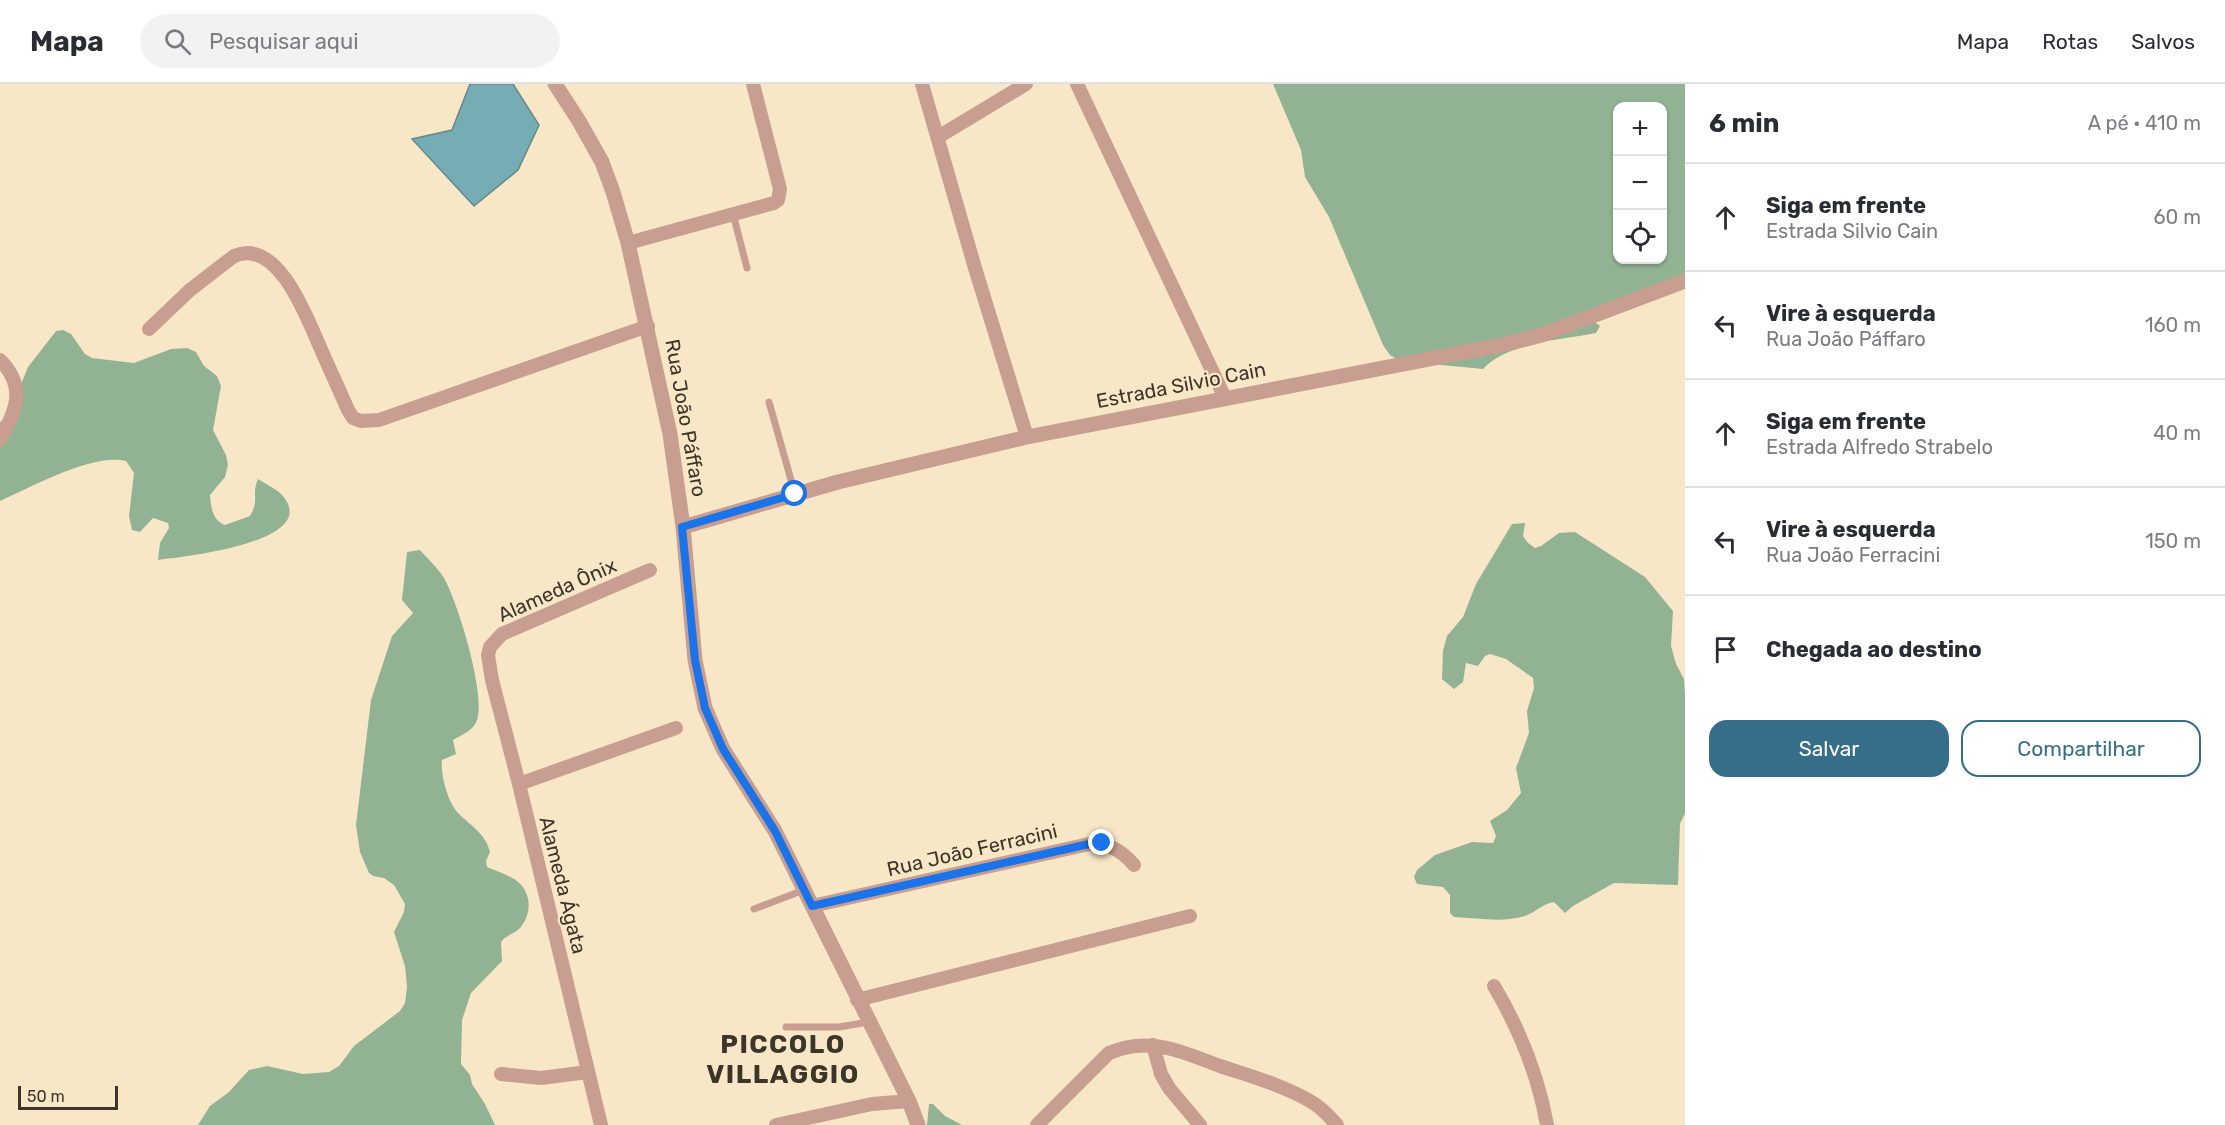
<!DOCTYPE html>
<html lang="pt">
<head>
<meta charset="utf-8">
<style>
	:root { --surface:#fff; --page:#f2f2f3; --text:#2b2b33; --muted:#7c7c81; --line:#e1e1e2; --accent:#366e89 }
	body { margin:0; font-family:Rubik,sans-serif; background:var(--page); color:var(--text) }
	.controls { position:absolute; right:18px; top:18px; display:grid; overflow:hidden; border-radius:12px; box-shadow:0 2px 4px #0004 }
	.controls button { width:54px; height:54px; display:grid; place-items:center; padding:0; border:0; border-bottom:2px solid var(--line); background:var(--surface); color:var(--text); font:30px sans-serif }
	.scale { position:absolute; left:18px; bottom:15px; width:100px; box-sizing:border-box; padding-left:6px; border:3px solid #3c3529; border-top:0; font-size:16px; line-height:21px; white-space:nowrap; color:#3c3529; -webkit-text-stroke:4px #f8e7c7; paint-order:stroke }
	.stop { position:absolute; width:18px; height:18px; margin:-14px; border:4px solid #1a73e8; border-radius:50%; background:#fff }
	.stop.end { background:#1a73e8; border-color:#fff; box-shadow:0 2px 6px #0008 }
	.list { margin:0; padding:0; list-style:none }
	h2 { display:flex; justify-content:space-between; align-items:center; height:78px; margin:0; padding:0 24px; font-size:26px }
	h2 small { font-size:20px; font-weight:400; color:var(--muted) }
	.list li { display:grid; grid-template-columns:39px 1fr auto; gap:18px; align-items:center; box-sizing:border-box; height:108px; padding:0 24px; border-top:2px solid var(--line) }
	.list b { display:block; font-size:22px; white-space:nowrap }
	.list p { margin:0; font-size:20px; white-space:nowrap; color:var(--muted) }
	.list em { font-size:20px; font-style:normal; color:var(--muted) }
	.actions { display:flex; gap:12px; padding:18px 24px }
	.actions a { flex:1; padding:14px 0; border:2px solid var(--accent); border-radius:18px; text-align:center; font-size:21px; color:var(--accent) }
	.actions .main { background:var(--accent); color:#fff }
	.icon { flex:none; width:33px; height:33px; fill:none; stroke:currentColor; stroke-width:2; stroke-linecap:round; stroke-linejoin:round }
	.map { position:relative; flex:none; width:1685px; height:1041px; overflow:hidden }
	header { display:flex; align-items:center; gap:36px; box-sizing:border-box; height:84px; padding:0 30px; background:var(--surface); border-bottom:2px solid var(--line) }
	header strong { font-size:28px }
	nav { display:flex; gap:33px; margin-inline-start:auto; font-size:21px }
	.search { width:420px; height:54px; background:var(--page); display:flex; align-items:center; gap:15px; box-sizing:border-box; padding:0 21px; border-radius:33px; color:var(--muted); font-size:22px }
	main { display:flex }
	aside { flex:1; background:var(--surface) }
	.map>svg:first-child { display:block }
</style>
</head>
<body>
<header>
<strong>Mapa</strong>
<div class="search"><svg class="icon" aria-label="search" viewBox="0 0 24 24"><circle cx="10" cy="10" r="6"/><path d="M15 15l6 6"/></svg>Pesquisar aqui</div>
<nav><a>Mapa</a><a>Rotas</a><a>Salvos</a></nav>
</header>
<main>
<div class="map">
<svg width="1685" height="1041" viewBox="0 0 1685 1041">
	<rect width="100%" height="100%" fill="#f8e7c7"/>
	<path fill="#92b393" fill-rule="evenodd" d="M1273,0H1685V194L1588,233L1600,242L1596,249C1561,256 1508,258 1483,285L1400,277L1390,271L1383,261L1329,133L1305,93L1301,66ZM1618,22H1662V176H1618Z
		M63,246L71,250L85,270L92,274L134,279L171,265L187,264L196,268L204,282L217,292L221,302L213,346L226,371L228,381L225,393L210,411C211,423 212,436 225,441L250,432C260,415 251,411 258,395C265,400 275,404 281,410C326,458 182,473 158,476L160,459L169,444L168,439L153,434L140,448L132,446L129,432L134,389L126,377C92,369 32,403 0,417V338L8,332L28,283L56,247Z
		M1525,439L1523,452L1528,459L1535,464L1541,462L1559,449L1575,448L1645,493L1673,527L1671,562L1676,580L1684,595L1685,610V729L1680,740L1678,801L1614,799L1573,822L1565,829L1554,818C1542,820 1536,828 1525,832C1502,839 1477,834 1454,833L1450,829V811L1443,803L1417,800L1414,793L1417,786L1435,771L1472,758L1493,759L1496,752L1490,737L1507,726L1521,709L1516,684L1529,649L1527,627L1534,604L1533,594L1506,575L1490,570L1485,572L1478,582L1466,579L1463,598L1454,605L1442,595L1443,567L1447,552L1463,533L1476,500L1512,440Z
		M420,466C428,475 438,484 444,494C458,519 486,610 477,636C474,646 462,651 453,656L456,670L442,676C440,689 448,719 458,729C470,741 486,750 490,768L486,777L487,783C496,787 509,791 517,797C532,809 532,830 520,844C514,850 506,851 501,858L502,877L471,909L462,936L461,980L470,991L472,1000L485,1020L495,1041H198L210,1022L229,1008L249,986L267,982L303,990L329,988L339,982L354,962L400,927L405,919L407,903L405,882L394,848L404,828L405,820L394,801L384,794L373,792L369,789L360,768L356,741L371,616L392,552L413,529L402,516L407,468Z
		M929,1020H933L945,1032L962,1041H927Z"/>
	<path fill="#76acb3" stroke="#65888a" stroke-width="1.5" d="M470,0H513L539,41L518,86L474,122L412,55L452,46Z"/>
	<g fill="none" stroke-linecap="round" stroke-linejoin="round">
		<path stroke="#c89e90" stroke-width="7" d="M733,130L747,184
			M769,318L795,410
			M754,825L804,806
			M786,943H839L869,938"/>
		<path stroke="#c89e90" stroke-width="14" d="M922,0L975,184L1027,353
			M1077,0L1225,314
			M938,53L1026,0
			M628,159L774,119L778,116L780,105L753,0
			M149,245L190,206L234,172C278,153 307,234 320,263C329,284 339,305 348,326L353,334L361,337L379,336L648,242
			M0,276C27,303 16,327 0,356
			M519,700L676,644
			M812,822L1089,760C1109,759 1121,766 1134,781
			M1494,902C1520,946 1538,990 1547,1041
			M857,916L1190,832
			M1153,961L1161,990L1169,1004L1200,1041
			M501,990L541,994L588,988
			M601,1041L519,700L492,596L488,571L490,563L502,550L650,486
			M776,1041L872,1020L909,1017
			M1037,1041L1109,969C1123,963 1138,960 1154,962C1176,964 1198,974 1220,982C1250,992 1282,1001 1310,1017C1321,1023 1329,1032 1337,1041"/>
		<path stroke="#c89e90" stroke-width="15" d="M555,0L579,37L602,78L613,108L628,159L670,350L683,443L695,576L705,624L723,665L775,747L909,1017L918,1041
			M683,443L838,398L1027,353L1507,260L1542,251L1685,197"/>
	</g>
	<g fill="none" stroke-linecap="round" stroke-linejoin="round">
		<path stroke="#1a73e8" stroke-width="8" d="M795,410L682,443L695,576L705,624L723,665L775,747L812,822L1089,760L1102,759"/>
	</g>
	<g text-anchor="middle" stroke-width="4.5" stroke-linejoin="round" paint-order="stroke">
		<g font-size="20" fill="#3c3529" stroke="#f8e7c7">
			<text transform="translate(1181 301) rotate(-11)" y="7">Estrada Silvio Cain</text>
			<text transform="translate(686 334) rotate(80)" y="7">Rua João Páffaro</text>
			<text transform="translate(557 506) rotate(-24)" y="7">Alameda Ônix</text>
			<text transform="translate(972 766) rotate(-13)" y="7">Rua João Ferracini</text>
			<text transform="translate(563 801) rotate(76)" y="7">Alameda Ágata</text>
		</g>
		<g font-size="26" font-weight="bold" letter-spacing="1.5" fill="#3c3529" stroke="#f8e7c7">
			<text x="783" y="969">PICCOLO<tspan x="783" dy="30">VILLAGGIO</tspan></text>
		</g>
	</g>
</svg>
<div class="controls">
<button>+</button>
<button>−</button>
<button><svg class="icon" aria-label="locate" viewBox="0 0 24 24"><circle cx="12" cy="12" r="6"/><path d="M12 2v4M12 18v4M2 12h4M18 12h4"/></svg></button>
</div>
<div class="scale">50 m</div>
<div class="stop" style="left:795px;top:410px"></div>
<div class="stop end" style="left:1102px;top:759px"></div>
</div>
<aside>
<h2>6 min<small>A pé · 410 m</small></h2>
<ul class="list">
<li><svg class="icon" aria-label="ahead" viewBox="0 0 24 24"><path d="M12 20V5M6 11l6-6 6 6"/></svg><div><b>Siga em frente</b><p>Estrada Silvio Cain</p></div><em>60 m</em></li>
<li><svg class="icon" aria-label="left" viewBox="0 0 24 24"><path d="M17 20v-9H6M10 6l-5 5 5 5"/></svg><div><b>Vire à esquerda</b><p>Rua João Páffaro</p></div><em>160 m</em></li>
<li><svg class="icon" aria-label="ahead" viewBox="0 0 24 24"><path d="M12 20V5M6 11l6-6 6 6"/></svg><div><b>Siga em frente</b><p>Estrada Alfredo Strabelo</p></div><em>40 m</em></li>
<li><svg class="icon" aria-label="left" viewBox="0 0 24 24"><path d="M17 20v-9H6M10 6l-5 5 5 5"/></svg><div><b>Vire à esquerda</b><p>Rua João Ferracini</p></div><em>150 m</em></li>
<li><svg class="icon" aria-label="arrive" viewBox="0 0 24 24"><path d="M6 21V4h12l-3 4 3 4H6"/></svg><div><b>Chegada ao destino</b></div></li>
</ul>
<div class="actions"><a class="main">Salvar</a><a>Compartilhar</a></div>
</aside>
</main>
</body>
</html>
